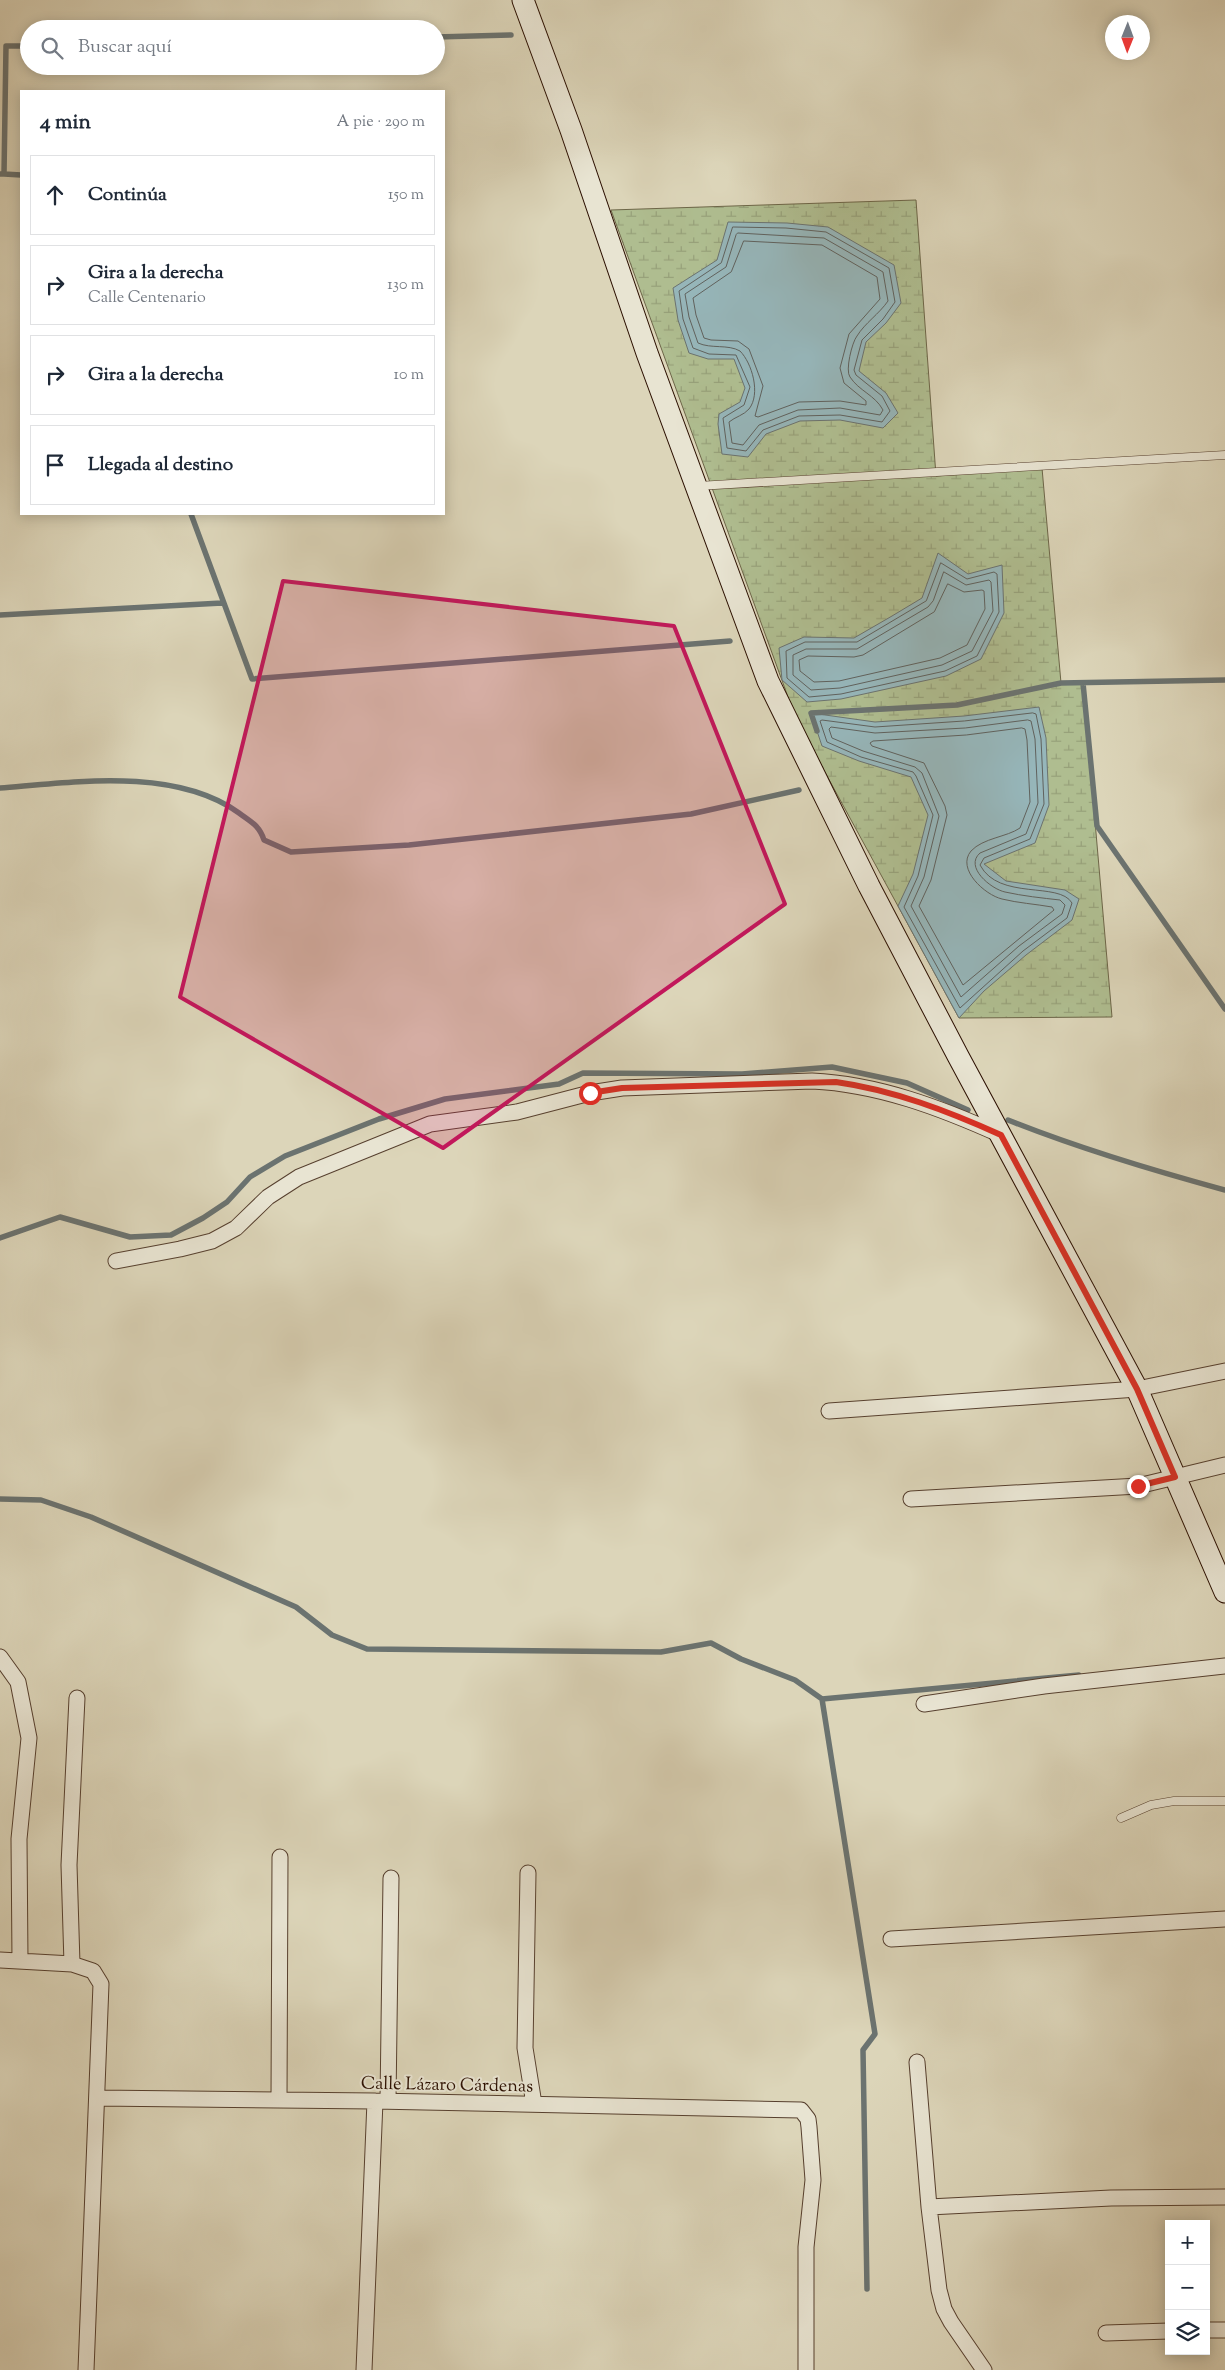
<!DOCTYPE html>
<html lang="es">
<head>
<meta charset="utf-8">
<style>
	:root { --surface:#fff; --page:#f2f2f3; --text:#1f2937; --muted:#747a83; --line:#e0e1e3 }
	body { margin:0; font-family:"Sorts Mill Goudy",serif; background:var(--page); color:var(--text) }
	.controls { position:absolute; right:15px; bottom:15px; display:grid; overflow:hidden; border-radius:0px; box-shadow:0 2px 12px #0003 }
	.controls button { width:45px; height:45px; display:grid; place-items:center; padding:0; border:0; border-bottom:1px solid var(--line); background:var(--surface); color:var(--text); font:25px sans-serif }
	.compass { position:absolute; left:1105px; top:15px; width:45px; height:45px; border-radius:50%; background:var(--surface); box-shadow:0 2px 12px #0003; rotate:181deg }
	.stop { position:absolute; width:15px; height:15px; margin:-11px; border:4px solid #d93025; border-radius:50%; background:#fff }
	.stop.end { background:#d93025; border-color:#fff; box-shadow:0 1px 5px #0008 }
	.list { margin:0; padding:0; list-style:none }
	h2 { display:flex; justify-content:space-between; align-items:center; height:65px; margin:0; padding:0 20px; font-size:21px }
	h2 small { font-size:16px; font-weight:400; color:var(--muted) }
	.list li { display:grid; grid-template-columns:32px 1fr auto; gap:15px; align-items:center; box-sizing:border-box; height:80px; margin:0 10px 10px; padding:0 10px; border:1px solid var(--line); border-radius:0px }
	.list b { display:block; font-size:19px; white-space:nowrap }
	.list p { margin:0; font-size:16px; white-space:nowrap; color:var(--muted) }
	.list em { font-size:16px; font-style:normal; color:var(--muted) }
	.icon { flex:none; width:28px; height:28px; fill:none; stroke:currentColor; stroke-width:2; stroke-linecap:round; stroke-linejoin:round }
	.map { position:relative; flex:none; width:1225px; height:2370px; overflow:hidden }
	.search { position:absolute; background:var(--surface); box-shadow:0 2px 12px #0003; left:20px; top:20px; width:425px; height:55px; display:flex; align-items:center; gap:12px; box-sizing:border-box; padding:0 18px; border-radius:28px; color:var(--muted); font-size:19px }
	.panel { position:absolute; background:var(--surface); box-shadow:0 2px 12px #0003; left:20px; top:90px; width:425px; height:425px; border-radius:0px }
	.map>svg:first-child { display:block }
</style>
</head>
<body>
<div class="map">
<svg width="1225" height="2370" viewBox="0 0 1225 2370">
	<defs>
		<pattern id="wetland-marsh" width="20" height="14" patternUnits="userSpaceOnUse" patternTransform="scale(1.25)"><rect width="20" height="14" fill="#afbd90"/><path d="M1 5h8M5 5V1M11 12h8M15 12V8" fill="none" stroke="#97a17a"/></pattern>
	</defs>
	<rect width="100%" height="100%" fill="#dcd5b9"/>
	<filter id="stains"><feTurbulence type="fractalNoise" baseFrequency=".004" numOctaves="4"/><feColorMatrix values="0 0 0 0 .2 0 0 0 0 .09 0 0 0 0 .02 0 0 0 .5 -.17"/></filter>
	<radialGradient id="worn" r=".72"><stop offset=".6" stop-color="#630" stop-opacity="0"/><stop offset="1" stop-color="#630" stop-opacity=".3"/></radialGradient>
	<path fill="url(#wetland-marsh)" stroke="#6d6648" d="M916,200L936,476L1042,468L1061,683H1083L1112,1017L959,1018L796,719L611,210Z"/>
	<path fill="#96b6ba" stroke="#6b7370" d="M728,222L787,223L828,227L894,265L901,303L886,323L866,342L859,371L886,393L898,413L883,428L840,420L800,421L766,434L748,457L722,454L718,424L719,414L740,402L745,388L734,359H708L689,353L678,320L673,288L717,260Z
		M938,553L968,574L1002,565L1004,613L981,659L946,676L841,699L807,702L782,680L779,648L804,637L854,638L892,616L922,598Z
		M1039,707L1046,738L1049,805L1035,843L984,864L1006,881L1065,890L1079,899L1072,920L1026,955L984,991L959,1018L898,906L913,874L928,815L911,777L859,761L822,746L811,713L875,722L964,716Z"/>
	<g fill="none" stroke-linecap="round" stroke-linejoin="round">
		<path stroke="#60625e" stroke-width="1" d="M733,227L786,228L826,232L889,268L895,302L883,319L862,340L854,370L856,375L882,396L890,411L882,422L840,415L799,416L763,430L746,451L727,448L723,418L744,405L750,387L736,355L709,354L693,348L683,319L679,291L721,263Z
			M738,233L824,238L883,272L888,301C879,314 865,323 857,336C852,342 845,371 850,377C859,391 875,395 883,410L880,415L840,408L798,410L759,425L743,445L732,443L729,422C735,417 744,415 749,409C761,394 752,363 740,351C728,344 711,349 698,343L689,317L685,294L726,267L736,235Z
			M744,241L822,245L877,277L880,299L849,334L840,368L844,383L866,401V405L840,401L799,402L758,417L755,416L763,386L749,349L738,341L711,340L704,338L696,315L693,298L731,272Z
			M941,563L967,579L994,572L997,574L999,612L977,656L945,671L841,694L809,697L787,678L786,651L805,642H857L926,601Z
			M944,572L966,585L989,580L991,582L993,611L972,651L942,665L840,688L811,690L793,675V655L806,649H857L928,607L933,601Z
			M948,584L964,592L982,590L984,591L985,609L967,645L940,658L839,681L814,682L800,671L799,660L808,656L854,657L863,655L934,612Z
			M1033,713L1036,714L1041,739L1044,804L1030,839L984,858L980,865C999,901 1059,881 1072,903L1067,918L1023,951L960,1008L904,907L918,876L933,815L916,776L913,772L861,757L827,742L820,721L822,720L875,727L964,721Z
			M1028,720L1031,721L1035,739L1038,803L1026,834L980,853C964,867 991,889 1005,892C1023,896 1042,898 1060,900L1065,905L1062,914L1019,946L961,997L911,906L924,877L939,816L922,773L915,767L863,751L832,738L829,729L831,727L875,733L965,728Z
			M1022,728L1025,729L1027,740L1030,802L1020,828C1007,837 983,838 971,851C956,869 985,895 1002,899C1018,903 1035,904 1052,907L1054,910L963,985L919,906L931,880L947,815L945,806L924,763L872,746L870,743L873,741L966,735Z"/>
		<path stroke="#6b7370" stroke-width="5.5" d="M436,37L511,35
			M0,174H4L6,46H29
			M4,174L21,175
			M191,514L252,679L730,641
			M0,615L222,603
			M1083,683L1097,826L1225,1009
			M817,731L811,713L957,705L1061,683L1225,680
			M0,788C74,782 175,767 239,813C251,822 259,825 264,840L291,852L409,845L691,814L799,790
			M1008,1120C1078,1148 1151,1170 1225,1190
			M0,1238L60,1217L130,1237L171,1235L203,1218L227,1202L250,1177L285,1156L379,1119L445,1099L559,1084L583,1073L742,1074L832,1067L907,1083L968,1110
			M0,1499L41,1500L91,1517L296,1607L332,1635L367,1649L661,1652L711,1643L741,1659L795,1680L822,1699L1079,1675
			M822,1699L875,2034L863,2050L867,2289"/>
		<g stroke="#57402f" stroke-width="9">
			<path id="lane" d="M698,486L1225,455
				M1121,1818L1151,1805L1174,1801H1225"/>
		</g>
		<g stroke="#57402f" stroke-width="17">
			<path id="street" d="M116,1261L180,1249L212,1241L236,1228L268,1197L299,1177L430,1124L517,1112L590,1093L622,1088L812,1081C878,1084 941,1108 1001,1135
				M829,1411L1137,1389L1225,1371
				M911,1499L1138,1486L1225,1465
				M0,1657L18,1682L29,1738L19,1839L20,1961
				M924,1704L1044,1686L1225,1666
				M528,1873L525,2048L534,2104
				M891,1939L1225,1919
				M0,1960L72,1964L93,1971L101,1984L86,2370
				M72,1964L69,1865L77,1698
				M917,2062L929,2207L939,2290L944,2309L951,2322L984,2370
				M97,2098L375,2101L801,2110L808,2119L809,2127L813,2180L806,2247V2370
				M279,2100L280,1857
				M388,2101L391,1878
				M929,2207L1111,2198L1225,2197
				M1206,2330H1225
				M1106,2333L1169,2331
				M364,2370L375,2101"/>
		</g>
		<g stroke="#2b0f01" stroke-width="23">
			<path id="secondary" d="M523,0L571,130L647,353L768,681L869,886L958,1056L1137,1389L1225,1592"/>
		</g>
		<use href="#lane" stroke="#e8e4d2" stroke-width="8"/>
		<use href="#street" stroke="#e8e4d2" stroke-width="15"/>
		<use href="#secondary" stroke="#e8e4d2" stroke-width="21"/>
	</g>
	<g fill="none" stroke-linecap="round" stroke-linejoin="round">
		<path stroke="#d93025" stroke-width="6" d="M590,1093L622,1088L836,1082C893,1090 948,1111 1001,1135L1137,1389L1175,1477L1138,1486"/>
	</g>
	<path fill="#c2185b" fill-opacity="0.2" stroke="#c2185b" stroke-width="4" stroke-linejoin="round" d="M283,581L674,626L785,904L443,1148L180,997Z"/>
	<g text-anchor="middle" stroke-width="4" stroke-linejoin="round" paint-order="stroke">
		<g font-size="18" fill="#2b0f01" stroke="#e8e4d2">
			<text transform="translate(447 2084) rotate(1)" y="6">Calle Lázaro Cárdenas</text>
		</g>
	</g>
	<rect width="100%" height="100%" filter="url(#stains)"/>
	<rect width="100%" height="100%" fill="url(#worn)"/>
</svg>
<div class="controls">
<button>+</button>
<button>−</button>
<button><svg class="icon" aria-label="layers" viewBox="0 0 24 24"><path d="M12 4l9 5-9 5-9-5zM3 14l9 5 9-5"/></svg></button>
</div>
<svg class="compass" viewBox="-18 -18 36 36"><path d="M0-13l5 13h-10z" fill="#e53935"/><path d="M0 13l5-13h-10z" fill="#747a83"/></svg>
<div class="stop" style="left:590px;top:1093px"></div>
<div class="stop end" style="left:1138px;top:1486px"></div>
<div class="search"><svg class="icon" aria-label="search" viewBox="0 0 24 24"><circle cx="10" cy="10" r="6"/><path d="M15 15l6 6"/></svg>Buscar aquí</div>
<section class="panel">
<h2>4 min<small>A pie · 290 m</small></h2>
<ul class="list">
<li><svg class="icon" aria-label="ahead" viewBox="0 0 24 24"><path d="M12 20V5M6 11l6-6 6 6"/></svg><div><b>Continúa</b></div><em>150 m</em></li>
<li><svg class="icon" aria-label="right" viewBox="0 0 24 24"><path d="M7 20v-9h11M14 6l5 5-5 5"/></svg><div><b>Gira a la derecha</b><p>Calle Centenario</p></div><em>130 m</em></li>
<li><svg class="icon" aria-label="right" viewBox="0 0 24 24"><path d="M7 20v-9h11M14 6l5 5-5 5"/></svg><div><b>Gira a la derecha</b></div><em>10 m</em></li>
<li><svg class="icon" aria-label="arrive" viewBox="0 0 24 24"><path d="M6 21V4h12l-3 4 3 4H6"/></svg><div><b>Llegada al destino</b></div></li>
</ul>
</section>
</div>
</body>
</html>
